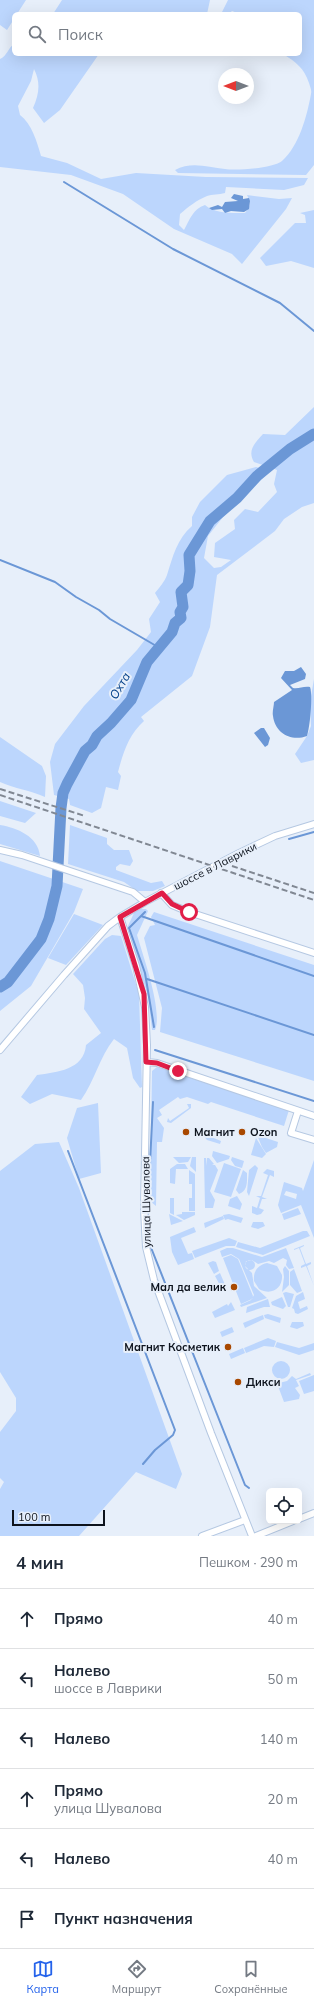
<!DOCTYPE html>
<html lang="ru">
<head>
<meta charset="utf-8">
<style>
	:root { --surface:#fff; --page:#f6f6f7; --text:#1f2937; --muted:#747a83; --line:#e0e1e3; --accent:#2563eb }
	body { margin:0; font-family:Mulish,sans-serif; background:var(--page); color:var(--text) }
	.controls { position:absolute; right:12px; bottom:12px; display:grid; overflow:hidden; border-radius:6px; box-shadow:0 4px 16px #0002 }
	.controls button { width:36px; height:36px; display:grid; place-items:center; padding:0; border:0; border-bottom:1px solid var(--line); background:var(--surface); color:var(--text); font:20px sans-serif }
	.compass { position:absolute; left:218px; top:68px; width:36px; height:36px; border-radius:50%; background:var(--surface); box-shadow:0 4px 16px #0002; rotate:270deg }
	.scale { position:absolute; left:12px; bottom:10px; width:93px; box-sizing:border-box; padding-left:4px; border:2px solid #0d131d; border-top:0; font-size:11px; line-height:14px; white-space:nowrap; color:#0d131d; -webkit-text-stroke:3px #e7effa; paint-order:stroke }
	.stop { position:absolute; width:12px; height:12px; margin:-9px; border:3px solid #e11d48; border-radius:50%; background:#fff }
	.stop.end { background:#e11d48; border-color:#fff; box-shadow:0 1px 4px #0008 }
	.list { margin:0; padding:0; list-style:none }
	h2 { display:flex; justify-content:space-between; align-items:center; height:52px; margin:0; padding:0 16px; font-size:17px }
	h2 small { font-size:13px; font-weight:400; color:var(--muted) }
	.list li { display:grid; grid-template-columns:26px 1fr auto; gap:12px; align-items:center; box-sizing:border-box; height:60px; padding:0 16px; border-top:1px solid var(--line) }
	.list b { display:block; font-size:15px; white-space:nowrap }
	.list p { margin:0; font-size:13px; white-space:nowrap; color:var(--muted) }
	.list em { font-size:13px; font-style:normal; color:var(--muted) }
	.icon { flex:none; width:22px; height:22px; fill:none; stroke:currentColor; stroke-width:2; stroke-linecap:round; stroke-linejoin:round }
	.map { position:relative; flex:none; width:314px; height:1536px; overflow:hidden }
	.search { position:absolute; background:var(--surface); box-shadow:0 4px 16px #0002; left:12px; right:12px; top:12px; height:44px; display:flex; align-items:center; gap:10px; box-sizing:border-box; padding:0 14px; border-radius:6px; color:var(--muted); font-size:15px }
	.sheet { height:412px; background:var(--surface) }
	nav { display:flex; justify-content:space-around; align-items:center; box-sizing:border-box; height:56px; border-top:1px solid var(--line); background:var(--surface); font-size:11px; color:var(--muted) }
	nav a { display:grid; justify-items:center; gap:2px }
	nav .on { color:var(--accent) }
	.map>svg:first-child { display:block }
</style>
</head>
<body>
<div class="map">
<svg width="314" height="1536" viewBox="0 0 314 1536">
	<rect width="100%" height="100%" fill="#e7effa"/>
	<path fill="#bcd6fd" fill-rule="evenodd" d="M0,0H26L17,14H14V19L7,30L0,25Z
		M62,0H210L207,14H53Z
		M228,0H314V165L306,175L178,173L175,170C191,161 208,167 225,169C236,171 274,168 282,161C299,146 307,116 311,94C312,90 310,87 309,83C304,68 296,62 283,54H300V14H240L232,11L229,14H221Z
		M14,44V54H99L60,110L44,123L33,108C39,94 41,83 34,69L31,81L18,106L20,115C32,124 37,142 41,156L67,163L101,179L136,173L206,177L308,178L304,185L284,190L226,187L225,193C219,195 212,194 207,196C197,200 188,207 180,214L179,225L184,230C190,219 193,209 205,205C215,214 233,213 245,213C251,206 251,203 247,195L279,199L292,198L286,209L242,264L232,254L174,229L123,194L71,175L0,167V59C7,56 8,48 14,44Z
		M314,210V268L291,261L266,266L260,258L295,223H306L305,215L300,213Z
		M314,407V503L302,507L284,519L275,531L217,575L210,627L192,676L141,717L144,721C129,734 123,753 118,772L121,776L118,790L106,787L101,808L92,813L70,805L69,799L54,795L50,762L55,744L84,706L137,650L151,632L149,619L160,602L155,593C159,588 165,581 167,575C173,556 177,539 192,526V517L200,502L227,475L256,467L267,470L266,475L223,517L208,536L204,558L214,568L221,567L231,560L214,557L215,543L235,529L234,520L245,509L258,512L277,492L274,484L277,470L254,462C247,450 255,443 263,434L285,435Z
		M314,679V760L301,763L295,754L307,736L311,726L310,702Z
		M0,737L42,766L46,776L45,797C30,790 15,789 0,782Z
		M0,801L36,813L25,823L0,816Z
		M0,825C17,828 38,836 40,856L0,844Z
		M70,825L107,838V844L114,850H129L133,861L130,866L120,864L116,867V870L151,883L162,881L165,886L153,891H137L124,882L68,864Z
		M0,861L83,889L74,912L31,986L0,1011Z
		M140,909H146L148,911L137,935C143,956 163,1011 155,1030H152L148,996L127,928L134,913Z
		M154,912L314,965V1081L160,1032L162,1008L144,938L150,926L155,925L151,917Z
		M74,914L103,925L66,965L48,958Z
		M112,935L121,936L139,994L142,1087L140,1088L133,1078L127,1048L114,1039C99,1058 95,1080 81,1100L52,1094L30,1104L21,1097L37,1075C57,1072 84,1070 86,1045L101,1033L84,1009L85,998L83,985L73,974L105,939Z
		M157,1067L289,1110L284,1126L211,1102L208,1104L187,1097L180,1099L178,1097L159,1110L162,1115L157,1118L164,1128L162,1142H157L156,1206L150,1201L152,1071Z
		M98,1103L101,1173L79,1179L67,1138L77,1108Z
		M187,1104H191V1108L171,1123L167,1122L168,1118L170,1121L189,1108Z
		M204,1134L221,1141L220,1144L207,1140L203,1135Z
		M257,1135L278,1142L277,1147L266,1153L262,1147Z
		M256,1138L266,1154L262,1158L251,1155Z
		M59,1142L79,1188L182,1474L176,1489L136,1472L79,1536H0V1489L4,1482L0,1478V1432L16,1411V1398L0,1372V1171L35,1144Z
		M213,1151L230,1156L229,1159L217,1163L212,1156Z
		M173,1157H191L188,1162L179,1163Z
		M192,1157H196V1172L190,1166Z
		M232,1157L244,1161L242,1168L235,1166L231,1160Z
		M204,1158H206V1166L207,1158H209L214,1164L212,1165H215L218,1170L210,1191L215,1200L213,1208H205Z
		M314,1160V1238L301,1205L281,1213L278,1205L284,1182L302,1188L303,1191ZM286,1191L297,1194L296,1199L284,1195Z
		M224,1163L241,1169L231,1197L214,1192Z
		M177,1164H185L188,1169H176L175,1184L170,1183V1169Z
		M255,1165L258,1168L249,1196L247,1192L249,1170Z
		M267,1169L274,1171V1177L270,1175L262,1197L267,1199H262L259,1208L264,1210L261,1214L257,1215L252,1213V1206L257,1208L260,1198L256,1196H261L268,1175L263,1173Z
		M189,1170L195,1174V1211H189V1198H192V1184H189Z
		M243,1170L247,1173C247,1182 248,1191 239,1194L236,1190Z
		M237,1196L242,1204L240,1210L228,1206L230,1199Z
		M170,1198H174V1215L170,1213Z
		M298,1208L301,1214L284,1220L282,1214Z
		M182,1212H195V1215L184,1220L176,1215L182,1214Z
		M169,1214L183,1221L171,1225Z
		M229,1214L243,1218L241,1223L228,1219L225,1220L223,1215Z
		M223,1216L224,1219L205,1228L204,1223Z
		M253,1222H263L265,1226L258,1229L251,1227Z
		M194,1227L196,1232L181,1238L188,1254L192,1253L194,1259L178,1265L172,1252L170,1237Z
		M303,1231H307L310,1236L263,1255L236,1247L238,1242L260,1248Z
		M229,1238L237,1241L235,1246H226L195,1258L192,1251Z
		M304,1245V1246L300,1248L306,1264L311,1262V1264L307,1266L314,1286L306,1266L301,1268V1266L305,1264L299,1248L294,1250V1249Z
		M227,1248H233L262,1257L286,1248L294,1268L289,1269L286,1265L287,1260L283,1258L274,1263L269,1261L258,1264L252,1260L246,1261L245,1266L252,1273L254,1286L267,1298L241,1307L240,1305L251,1300L254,1295L239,1259L231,1254L222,1257L220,1251Z
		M231,1255L238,1259L253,1296L252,1299L241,1304L223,1258Z
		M245 1265a5 5 0 1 1 10 0a5 5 0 1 1-10 0Z
		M213,1261L216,1262L219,1271L214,1274L208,1263Z
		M267,1263L277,1266L282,1275C283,1289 271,1296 259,1289L254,1281C253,1271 258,1265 267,1263Z
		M285,1266L289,1271V1285L282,1292L284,1277L283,1269Z
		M294,1269L302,1291L297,1293L290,1285V1272Z
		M220,1273L226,1287L222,1289L215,1276Z
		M286,1292L294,1294L290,1307H288L283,1293Z
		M303,1292L305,1299L298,1302L300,1309L307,1306L308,1309L298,1314L295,1313L294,1309L292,1308L296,1296Z
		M282,1297L286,1306L283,1309L272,1305L271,1302Z
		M268,1299L270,1307H264L246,1313L247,1307Z
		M231,1302L235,1310L215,1318L212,1312L227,1304L228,1306Z
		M268,1314L281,1318L280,1323L265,1318L264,1315Z
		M263,1315L264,1319L245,1328L243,1323Z
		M292,1322H303L304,1326L297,1329L290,1327Z
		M232,1327L234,1332L222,1337L220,1332Z
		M268,1338L276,1341L274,1347L264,1346L246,1353L244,1348Z
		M277,1342L299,1348L314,1343V1350L299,1355L275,1347Z
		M243,1348L245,1353L231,1359L229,1354Z
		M272 1370a9 9 0 1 1 18 0a9 9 0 1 1-18 0Z
		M310,1373L311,1375L296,1380L299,1386L295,1388L300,1395L299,1399L284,1402L278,1386L279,1383L287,1381L292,1376L296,1379Z
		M314,1375V1391L304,1394L299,1381Z"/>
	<path fill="#6b97d6" d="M234,194L243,196V199L249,198L250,201L249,209L244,212L231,211L225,213L222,209L212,210L209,208L218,205L222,207L225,202L238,201L231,198Z
		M301,667L306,674L305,679L290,685L293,688C299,689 303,686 310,687C313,695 310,727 307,736C291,742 275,733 273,716C272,712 274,706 274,702L292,690L281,678L285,671H294Z
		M261,728H264L270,738L268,745L265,747L254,733Z"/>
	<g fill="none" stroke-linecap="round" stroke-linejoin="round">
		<path stroke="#6b97d6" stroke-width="2" d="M64,182L173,249L280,303L314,331
			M0,560L55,582L76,597L99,610L110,619L158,647
			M289,839L314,832
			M145,912L129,928L145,973L154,1027
			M141,916L314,976
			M147,979L314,1035
			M155,1050L314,1101
			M68,1151L175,1430L173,1435L155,1450L143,1464
			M148,1204L153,1102
			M148,1214V1236
			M148,1240L245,1485L249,1488"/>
		<path stroke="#6b97d6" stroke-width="11" d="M0,987L8,982L41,939L49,919L57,886L61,808L63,793L67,784L85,751L92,745L97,736L111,723L131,700L147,662L172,632L175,623L181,618L180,612L183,607L181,592L188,585L190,571L189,555L210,521L237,498L257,476L290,449L314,434"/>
		<g stroke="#b5c8e2" stroke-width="8">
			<path id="minor" d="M0,850L22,855L133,892L145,902
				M161,893L172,905L189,912L314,953
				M120,917L136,966L145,1007L147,1045L144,1209L146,1247L154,1280L211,1433L252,1536
				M0,1050L64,975L108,926L120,917L145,902L239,853L275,836L314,824
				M147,1062L157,1063L314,1116
				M298,1111L291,1133L314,1140
				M299,1519L314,1513
				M202,1536L245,1520
				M256,1536L293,1521"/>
		</g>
		<use href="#minor" stroke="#fff" stroke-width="6"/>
		<path stroke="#818893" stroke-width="2" stroke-dasharray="6 3" stroke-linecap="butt" d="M0,789L85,816
			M0,795L314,900
			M232,866L314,893"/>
	</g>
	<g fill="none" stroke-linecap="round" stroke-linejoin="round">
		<path stroke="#e11d48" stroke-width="5" d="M178,1071L157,1063L146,1062L144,994L120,917L162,893L172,904L189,912"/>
	</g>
	<g fill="#a84800" stroke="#e7effa" stroke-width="1.5">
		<circle cx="186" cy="1132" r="4"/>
		<circle cx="242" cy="1132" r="4"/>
		<circle cx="234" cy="1287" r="4"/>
		<circle cx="228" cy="1347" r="4"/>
		<circle cx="238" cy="1382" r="4"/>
	</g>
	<g text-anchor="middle" stroke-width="4" stroke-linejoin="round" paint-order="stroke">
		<g font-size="11" fill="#0d131d" stroke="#e7effa">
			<text transform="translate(215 866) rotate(-27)" y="4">шоссе в Лаврики</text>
			<text transform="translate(146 1202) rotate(-91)" y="4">улица Шувалова</text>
		</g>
		<g font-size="11" font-weight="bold" fill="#0d131d" stroke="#e7effa" text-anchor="start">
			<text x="194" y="1136">Магнит</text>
			<text x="250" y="1136">Ozon</text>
			<text x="226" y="1291" text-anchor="end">Мал да велик</text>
			<text x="220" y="1351" text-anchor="end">Магнит Косметик</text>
			<text x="246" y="1386">Дикси</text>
		</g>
		<g font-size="12" font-style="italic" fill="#003e87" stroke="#e7effa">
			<text transform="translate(120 686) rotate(-60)" y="4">Охта</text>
		</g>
	</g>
</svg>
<div class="controls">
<button><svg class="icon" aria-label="locate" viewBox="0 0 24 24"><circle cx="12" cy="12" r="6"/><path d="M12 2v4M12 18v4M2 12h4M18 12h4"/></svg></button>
</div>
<svg class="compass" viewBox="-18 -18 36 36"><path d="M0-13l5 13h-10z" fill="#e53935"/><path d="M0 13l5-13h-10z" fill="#747a83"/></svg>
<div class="scale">100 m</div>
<div class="stop" style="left:189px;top:912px"></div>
<div class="stop end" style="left:178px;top:1071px"></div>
<div class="search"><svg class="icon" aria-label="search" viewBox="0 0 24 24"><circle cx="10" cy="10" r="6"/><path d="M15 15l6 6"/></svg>Поиск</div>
</div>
<section class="sheet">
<h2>4 мин<small>Пешком · 290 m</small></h2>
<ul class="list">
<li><svg class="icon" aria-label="ahead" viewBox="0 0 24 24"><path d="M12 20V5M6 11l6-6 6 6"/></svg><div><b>Прямо</b></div><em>40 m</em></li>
<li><svg class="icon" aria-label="left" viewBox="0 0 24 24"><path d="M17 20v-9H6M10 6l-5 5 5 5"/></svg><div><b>Налево</b><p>шоссе в Лаврики</p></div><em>50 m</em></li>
<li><svg class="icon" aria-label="left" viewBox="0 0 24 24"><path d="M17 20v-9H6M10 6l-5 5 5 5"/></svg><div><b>Налево</b></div><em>140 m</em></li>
<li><svg class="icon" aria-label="ahead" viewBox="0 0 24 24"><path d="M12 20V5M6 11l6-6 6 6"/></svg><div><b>Прямо</b><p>улица Шувалова</p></div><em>20 m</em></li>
<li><svg class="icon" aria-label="left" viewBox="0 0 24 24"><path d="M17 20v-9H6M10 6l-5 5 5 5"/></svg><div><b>Налево</b></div><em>40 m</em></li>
<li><svg class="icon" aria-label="arrive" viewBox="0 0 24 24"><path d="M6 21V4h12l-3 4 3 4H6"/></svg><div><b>Пункт назначения</b></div></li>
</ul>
</section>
<nav>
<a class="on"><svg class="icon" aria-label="map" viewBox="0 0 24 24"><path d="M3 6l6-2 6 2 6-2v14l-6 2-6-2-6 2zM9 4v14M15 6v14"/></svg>Карта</a>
<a><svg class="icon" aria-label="directions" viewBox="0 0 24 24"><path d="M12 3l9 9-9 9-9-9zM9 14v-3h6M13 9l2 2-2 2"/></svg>Маршрут</a>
<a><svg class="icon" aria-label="saved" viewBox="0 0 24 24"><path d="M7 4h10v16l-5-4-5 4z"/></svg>Сохранённые</a>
</nav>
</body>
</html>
